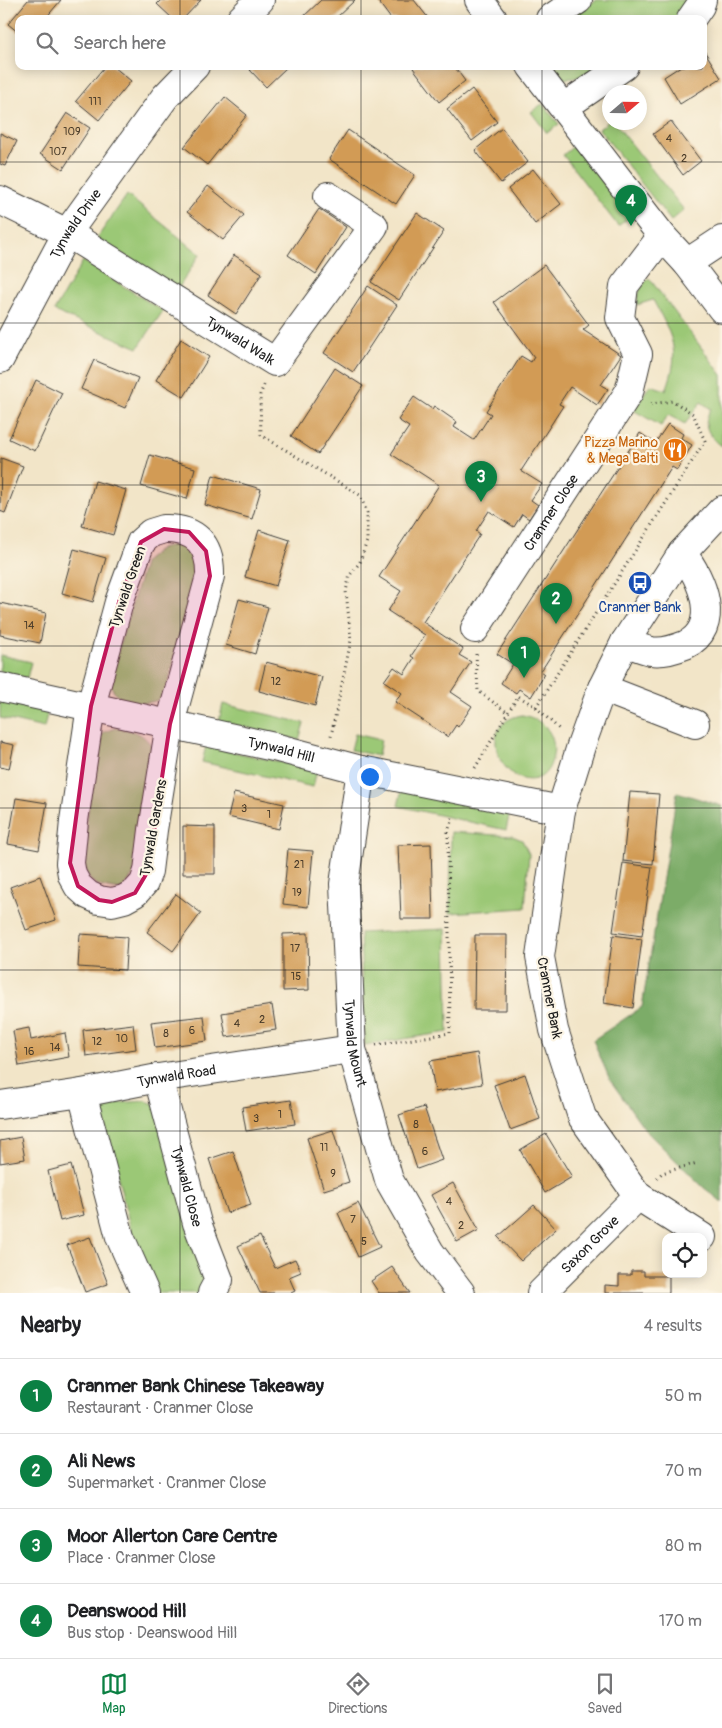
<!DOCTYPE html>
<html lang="en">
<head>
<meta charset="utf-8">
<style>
	:root { --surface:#fff; --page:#f2f2f2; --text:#202124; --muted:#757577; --line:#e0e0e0; --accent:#0b8043 }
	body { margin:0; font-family:Pangolin,sans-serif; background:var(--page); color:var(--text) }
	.controls { position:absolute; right:15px; bottom:15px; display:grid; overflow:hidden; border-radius:10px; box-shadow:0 2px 12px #0003 }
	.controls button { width:45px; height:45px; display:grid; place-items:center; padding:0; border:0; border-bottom:1px solid var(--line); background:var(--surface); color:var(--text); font:25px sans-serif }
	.compass { position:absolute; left:602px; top:85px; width:45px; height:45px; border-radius:50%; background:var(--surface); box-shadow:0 2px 12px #0003; rotate:70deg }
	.you { position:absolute; left:369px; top:776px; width:18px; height:18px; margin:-12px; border:4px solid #fff; border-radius:50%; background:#1a73e8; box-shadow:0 0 0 8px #1a73e833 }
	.badge { display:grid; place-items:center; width:32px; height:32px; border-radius:50%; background:var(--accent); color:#fff; font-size:16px; font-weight:700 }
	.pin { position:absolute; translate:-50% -41px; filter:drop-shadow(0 1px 2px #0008) }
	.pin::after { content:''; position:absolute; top:26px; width:18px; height:15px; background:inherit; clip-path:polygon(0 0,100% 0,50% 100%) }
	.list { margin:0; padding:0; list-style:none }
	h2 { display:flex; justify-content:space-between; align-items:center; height:65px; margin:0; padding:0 20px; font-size:21px }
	h2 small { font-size:16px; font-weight:400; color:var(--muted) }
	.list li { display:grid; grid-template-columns:32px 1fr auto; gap:15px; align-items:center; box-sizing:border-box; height:75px; padding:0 20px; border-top:1px solid var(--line) }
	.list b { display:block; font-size:19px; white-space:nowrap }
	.list p { margin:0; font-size:16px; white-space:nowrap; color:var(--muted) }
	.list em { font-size:16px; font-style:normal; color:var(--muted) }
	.icon { flex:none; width:28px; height:28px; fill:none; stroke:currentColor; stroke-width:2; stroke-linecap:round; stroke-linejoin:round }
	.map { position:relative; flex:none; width:722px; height:1293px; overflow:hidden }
	.search { position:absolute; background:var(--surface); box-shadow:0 2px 12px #0003; left:15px; right:15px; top:15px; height:55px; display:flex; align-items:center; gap:12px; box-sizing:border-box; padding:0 18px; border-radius:10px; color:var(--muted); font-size:19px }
	.sheet { height:365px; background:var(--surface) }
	nav { display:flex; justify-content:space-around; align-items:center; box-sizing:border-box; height:70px; border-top:1px solid var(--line); background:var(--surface); font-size:14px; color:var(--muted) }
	nav a { display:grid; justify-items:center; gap:2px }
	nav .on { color:var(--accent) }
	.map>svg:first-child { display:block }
</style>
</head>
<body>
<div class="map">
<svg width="722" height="1293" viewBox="0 0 722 1293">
	<rect width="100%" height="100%" fill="#fcf5e5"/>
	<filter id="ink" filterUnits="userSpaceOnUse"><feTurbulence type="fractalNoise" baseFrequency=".02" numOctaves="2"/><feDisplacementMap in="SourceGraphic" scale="10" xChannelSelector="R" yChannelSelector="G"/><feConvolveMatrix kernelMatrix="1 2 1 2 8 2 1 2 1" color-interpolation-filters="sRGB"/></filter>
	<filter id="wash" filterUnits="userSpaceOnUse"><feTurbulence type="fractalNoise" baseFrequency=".0096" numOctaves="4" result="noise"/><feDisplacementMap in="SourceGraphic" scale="20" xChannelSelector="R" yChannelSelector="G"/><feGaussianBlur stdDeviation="1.12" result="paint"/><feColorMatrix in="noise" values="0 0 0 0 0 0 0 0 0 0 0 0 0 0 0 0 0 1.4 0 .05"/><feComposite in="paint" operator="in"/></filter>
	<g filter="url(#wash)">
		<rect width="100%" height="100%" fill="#f2e5c8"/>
		<path fill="#9bc876" stroke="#5c7249" d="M596,0H692L684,12L677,19H566Z
			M551,66H605C589,74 578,80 559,78Z
			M542,104L559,124L547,133L531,112Z
			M609,121L610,122L615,123L684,210L671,221L599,129Z
			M575,145L630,217L618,226L563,155Z
			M127,195L200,254L178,289L97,238Z
			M83,261L163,311L138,348L54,311Z
			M649,278L722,375V446C708,436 701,424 711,409L701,402L685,424L668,415L661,426L633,410L650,385L666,390C682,350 671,334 653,300L637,305C637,294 641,285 649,278Z
			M176,544L192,550L200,567L164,698C149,704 129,707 116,694C112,691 111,684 109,680L145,561L161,548Z
			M0,655L31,662L27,678L0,671Z
			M0,700L48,710L44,728L0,718Z
			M223,704L304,723L299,740L219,721Z
			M522,715C546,719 560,739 551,763C549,770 543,777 536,779C502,788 473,723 522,715Z
			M116,728C133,730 145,733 153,749L139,867L122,890C97,887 86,885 82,858L97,743L104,732Z
			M355,734L381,740L378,756L351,750Z
			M206,746L317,770L313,787L202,762Z
			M402,789L510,812L506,830L398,806Z
			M451,832L512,836L522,840L529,854L525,908L450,913Z
			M446,929L448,1032L365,1045L360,933Z
			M146,1101L155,1104L206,1275L200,1293H157L140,1266L102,1114L106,1106L115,1103Z"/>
		<path fill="#7cac67" stroke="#4c6442" d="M677,792L722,806V1202L703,1187L647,1132L610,1080L593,1040L642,1007Z"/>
		<g id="blocks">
			<path fill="#d29b55" d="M28,0H61L45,19H19V33L8,24Z
				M161,0H201L183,19H173L157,4Z
				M321,0H355L335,19H303L302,18Z
				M377,0H414L429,19H391Z
				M705,52L721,78L680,104L664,77L681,66H703V53Z
				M105,66H113L131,81L99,120L76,101Z
				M254,66H288L266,87L250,70Z
				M415,66H454L465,81L439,102L413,68Z
				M472,89L497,122L472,141L447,109Z
				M225,97L247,115L207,165L184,147Z
				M67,113L90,128L63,169L40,154Z
				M671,121L701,161L683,175L653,134Z
				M502,128L528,162L501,183L475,150Z
				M348,130L415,175L396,204L329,159Z
				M0,133L17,141L5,166L0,164Z
				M533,169L561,204L535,224L508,189Z
				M208,186L244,215L223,240L187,212Z
				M319,209L346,227L316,274L288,255Z
				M417,213L444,231L399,300L371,282Z
				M234,255L262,273L236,314L208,295Z
				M544,265L589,325L583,330L621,355L601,385L608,389L597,405L570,387L559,404L563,406L521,471L542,484L531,500L538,505L529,519L522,514L514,527L489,511L476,531L480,534L423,622L463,649L459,655L471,662L451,692L472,706L458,727L456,725L448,737L395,702L402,693L384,681L394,667L404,674L414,658L411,656L425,635L388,611L401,591L379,577L439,485L391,454L409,427L398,420L414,397L432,409L434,406L457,422L454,427L474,440L491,414L486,411L521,356L531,362L534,357L494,302Z
				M368,286L397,305L353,372L324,353Z
				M181,339L209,357L184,397L156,380Z
				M94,360L138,378L125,408L81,389Z
				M335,368L363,386L318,454L291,436Z
				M36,380L62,393L35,451L9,439Z
				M668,424L683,434L681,438L692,445L677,470L672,467L541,671L545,674L531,697L519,689L516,693L501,683L513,664L497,654L640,433L655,443Z
				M150,455L195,468L187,499L141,486Z
				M1,458L23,466L5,513L0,511Z
				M213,475L261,489L252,519L205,505Z
				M95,481L126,490L113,535L82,526Z
				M259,530L290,540L276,586L245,577Z
				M74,549L106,558L93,602L62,593Z
				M239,599L268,607L255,654L226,645Z
				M0,603L46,613L40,643L0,635Z
				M266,662L322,677L315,706L259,691Z
				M0,742L14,745L9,769L0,767Z
				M630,792L659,794L653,864L623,861Z
				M234,793L284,804L279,829L228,817Z
				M16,798L47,803L39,850L8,844Z
				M183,826L215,827V874H183Z
				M431,844L433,919H401L398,845Z
				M288,849L313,851L308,907L283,904Z
				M623,863L652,867L642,936L613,932Z
				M40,876L56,920L26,930L10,887Z
				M176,894L201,913L173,951L147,932Z
				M308,933L309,990L283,991V934Z
				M80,934L127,937L125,970L78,967Z
				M475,935H507L506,1010H474Z
				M613,935L642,939L633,1008L604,1003Z
				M272,1005L276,1030L226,1037L222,1013Z
				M204,1016L207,1041L155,1048L151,1022Z
				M133,1024L136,1049L86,1056L83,1030Z
				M29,1028L31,1040L65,1033L69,1057L19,1066L13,1031Z
				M477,1053L482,1084L435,1092L430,1061Z
				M525,1074L540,1119L510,1130L494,1085Z
				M291,1100L295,1124L246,1131L242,1107Z
				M424,1107L442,1160L417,1169L399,1115Z
				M333,1130L349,1182L324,1190L307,1138Z
				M546,1134L572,1177L545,1193L520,1150Z
				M21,1137L25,1159L0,1163V1141Z
				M233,1151L251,1205L227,1213L209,1159Z
				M71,1165L84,1215L60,1221L48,1171Z
				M453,1183L479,1230L457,1242L431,1195Z
				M358,1203L380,1247L358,1257L338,1213Z
				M534,1205L556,1229L521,1261L498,1237Z
				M260,1236L275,1268L295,1259L301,1272L289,1277L295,1291L291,1293H260L238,1246Z
				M90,1237L108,1284L85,1292L67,1245Z
				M392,1267L407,1289L410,1293H379L371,1281Z
				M631,1271H644V1276H669V1293H605V1285L619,1286V1275H631Z"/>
		</g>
	</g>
	<g filter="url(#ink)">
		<use href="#blocks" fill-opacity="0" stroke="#3c3a36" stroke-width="1"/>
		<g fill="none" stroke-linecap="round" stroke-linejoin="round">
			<g stroke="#3c3a36" stroke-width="30">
				<g id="minor">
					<path d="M479,0L493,19"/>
					<path d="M241,19L260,0"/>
					<path d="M550,19L578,0"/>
					<path d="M691,19L700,6L702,0"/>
					<path d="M531,66L662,236L687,263L722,309"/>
					<path d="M564,107L624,66"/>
					<path id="s1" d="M0,200L67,233L275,362L374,226L328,196"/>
					<path d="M687,263L722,240"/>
					<path id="s2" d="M0,359L67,233L165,97L195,66"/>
					<path d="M164,529C195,528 211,544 210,576L170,724L153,830L148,871L144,883L135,893L124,899L112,902L99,900L88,895L78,886L72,875L70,863L74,821L91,706L119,602L141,542L151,533Z"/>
					<path id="s3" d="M475,629L629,392L638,354L620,318L624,286L662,236"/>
					<path d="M625,642C633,645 642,649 651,651C662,653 675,649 685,645C722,628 703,579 682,553"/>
					<path id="s4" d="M0,687L274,747L361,770L561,810"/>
					<path d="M602,688L695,724"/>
					<path id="s5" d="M361,770L344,884L352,1049L389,1180L430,1252L461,1293"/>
					<path id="s6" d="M158,1078L197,1223L219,1280L212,1293"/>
					<path d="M82,1093L120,1237L145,1293"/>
					<path id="s7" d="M0,1105L82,1093L158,1078L352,1049"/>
					<path d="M702,1237L638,1196L582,1117L554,1030L540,957L561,810L581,746L602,688L625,642L682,553L722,510"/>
					<path id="s8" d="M541,1293L638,1196"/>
				</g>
			</g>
			<path stroke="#3c3a36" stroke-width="3" stroke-dasharray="1 4" stroke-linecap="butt" d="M264,385L260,395L261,435L360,495L367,513V541L360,562L350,575L346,591L351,640L331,736
				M476,654L478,691L508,713
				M536,707L561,731
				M475,768L518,696L536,707L705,441L693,414L673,401L651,404
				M376,1045L450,1033L448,832L453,815
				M657,1178L662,1173L697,1163"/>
			<use href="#minor" stroke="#fff" stroke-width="28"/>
		</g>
	</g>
	<path fill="#c2185b" fill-opacity="0.2" stroke="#c2185b" stroke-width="4" stroke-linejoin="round" d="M164,529L189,532L206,551L210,576L170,724L148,871L135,893L112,902L99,900L78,886L70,863L91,706L119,602L141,542Z"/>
	<path fill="none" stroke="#1c1c1c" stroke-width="1" stroke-opacity="0.55" d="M180,0V19M361,0V19M542,0V19M180,66V1293M361,66V1293M542,66V1293M0,162H722M0,323H722M0,485H722M0,646H722M0,808H722M0,970H722M0,1131H722"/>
	<defs>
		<g id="restaurant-disc" transform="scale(1.25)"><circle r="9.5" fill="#e8710a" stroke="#fcf5e5"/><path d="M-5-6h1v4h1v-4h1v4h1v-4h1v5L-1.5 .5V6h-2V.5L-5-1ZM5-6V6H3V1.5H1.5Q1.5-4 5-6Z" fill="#fff"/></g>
		<g id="bus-disc" transform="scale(1.25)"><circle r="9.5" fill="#1a4fb4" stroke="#fcf5e5"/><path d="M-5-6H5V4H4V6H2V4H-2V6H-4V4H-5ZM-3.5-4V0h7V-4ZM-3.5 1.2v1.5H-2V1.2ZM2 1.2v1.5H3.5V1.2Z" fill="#fff"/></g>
	</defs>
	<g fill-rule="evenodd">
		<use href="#restaurant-disc" x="675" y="450"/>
		<use href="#bus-disc" x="640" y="583"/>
	</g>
	<g text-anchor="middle" stroke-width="4.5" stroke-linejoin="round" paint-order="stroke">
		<g font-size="11" fill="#4a3c2a">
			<text x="95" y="105">111</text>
			<text x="72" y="135">109</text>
			<text x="669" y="142">4</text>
			<text x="58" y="155">107</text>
			<text x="684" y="162">2</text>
			<text x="29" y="629">14</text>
			<text x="276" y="685">12</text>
			<text x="244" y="812">3</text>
			<text x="269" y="818">1</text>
			<text x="299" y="868">21</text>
			<text x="297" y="896">19</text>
			<text x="295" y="952">17</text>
			<text x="296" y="980">15</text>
			<text x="262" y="1023">2</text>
			<text x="237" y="1027">4</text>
			<text x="192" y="1034">6</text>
			<text x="166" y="1037">8</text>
			<text x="122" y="1042">10</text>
			<text x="97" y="1045">12</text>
			<text x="55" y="1051">14</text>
			<text x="29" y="1055">16</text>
			<text x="280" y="1118">1</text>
			<text x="256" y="1122">3</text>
			<text x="416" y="1128">8</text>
			<text x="324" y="1151">11</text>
			<text x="425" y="1155">6</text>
			<text x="333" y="1177">9</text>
			<text x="449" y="1205">4</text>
			<text x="353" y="1223">7</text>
			<text x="461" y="1229">2</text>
			<text x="364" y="1245">5</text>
		</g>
		<g font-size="14" fill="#1c1c1c" stroke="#fcf5e5">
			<text dy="5" stroke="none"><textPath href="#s2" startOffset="155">Tynwald Drive</textPath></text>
			<text dy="5" stroke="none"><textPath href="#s1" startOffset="279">Tynwald Walk</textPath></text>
			<text dy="5" stroke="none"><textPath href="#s3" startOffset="139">Cranmer Close</textPath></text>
			<text transform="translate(127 587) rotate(-71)" y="5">Tynwald Green</text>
			<text dy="5" stroke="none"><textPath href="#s4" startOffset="288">Tynwald Hill</textPath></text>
			<text transform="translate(153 828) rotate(-80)" y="5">Tynwald Gardens</text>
			<text transform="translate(550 998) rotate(79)" y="5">Cranmer Bank</text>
			<text dy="5" stroke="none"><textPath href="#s5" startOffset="275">Tynwald Mount</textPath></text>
			<text dy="5" stroke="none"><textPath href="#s7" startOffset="179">Tynwald Road</textPath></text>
			<text dy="5" stroke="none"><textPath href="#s6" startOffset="112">Tynwald Close</textPath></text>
			<text dy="5" stroke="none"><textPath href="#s8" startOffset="69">Saxon Grove</textPath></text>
		</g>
		<g font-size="14" fill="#c56008" stroke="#fcf5e5" text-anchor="end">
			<text x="658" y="447">Pizza Marino<tspan x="658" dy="16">&amp; Mega Balti</tspan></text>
		</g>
		<g font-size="14" fill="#164399" stroke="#fcf5e5">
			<text x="640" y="612">Cranmer Bank</text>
		</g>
	</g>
</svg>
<div class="controls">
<button><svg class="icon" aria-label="locate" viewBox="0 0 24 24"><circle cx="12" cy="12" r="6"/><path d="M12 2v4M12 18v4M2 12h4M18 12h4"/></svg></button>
</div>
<svg class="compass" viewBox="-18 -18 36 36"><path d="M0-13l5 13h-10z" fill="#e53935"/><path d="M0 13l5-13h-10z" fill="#757577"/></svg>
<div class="you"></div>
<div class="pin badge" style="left:524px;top:678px">1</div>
<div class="pin badge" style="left:556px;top:624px">2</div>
<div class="pin badge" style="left:481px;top:502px">3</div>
<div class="pin badge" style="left:631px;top:226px">4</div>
<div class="search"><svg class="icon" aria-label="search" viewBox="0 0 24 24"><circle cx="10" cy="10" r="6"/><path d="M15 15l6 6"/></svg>Search here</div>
</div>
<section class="sheet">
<h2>Nearby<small>4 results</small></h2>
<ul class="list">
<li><span class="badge">1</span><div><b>Cranmer Bank Chinese Takeaway</b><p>Restaurant · Cranmer Close</p></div><em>50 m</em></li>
<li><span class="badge">2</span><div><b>Ali News</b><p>Supermarket · Cranmer Close</p></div><em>70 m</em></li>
<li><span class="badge">3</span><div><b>Moor Allerton Care Centre</b><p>Place · Cranmer Close</p></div><em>80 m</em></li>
<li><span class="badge">4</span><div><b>Deanswood Hill</b><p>Bus stop · Deanswood Hill</p></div><em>170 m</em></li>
</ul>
</section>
<nav>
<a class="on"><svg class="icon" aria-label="map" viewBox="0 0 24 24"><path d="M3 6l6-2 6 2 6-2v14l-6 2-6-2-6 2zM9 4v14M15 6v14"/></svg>Map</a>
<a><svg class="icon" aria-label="directions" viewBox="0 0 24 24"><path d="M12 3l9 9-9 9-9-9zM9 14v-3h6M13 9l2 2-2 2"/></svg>Directions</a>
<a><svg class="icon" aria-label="saved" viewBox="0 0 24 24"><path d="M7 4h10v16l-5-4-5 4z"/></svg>Saved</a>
</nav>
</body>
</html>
